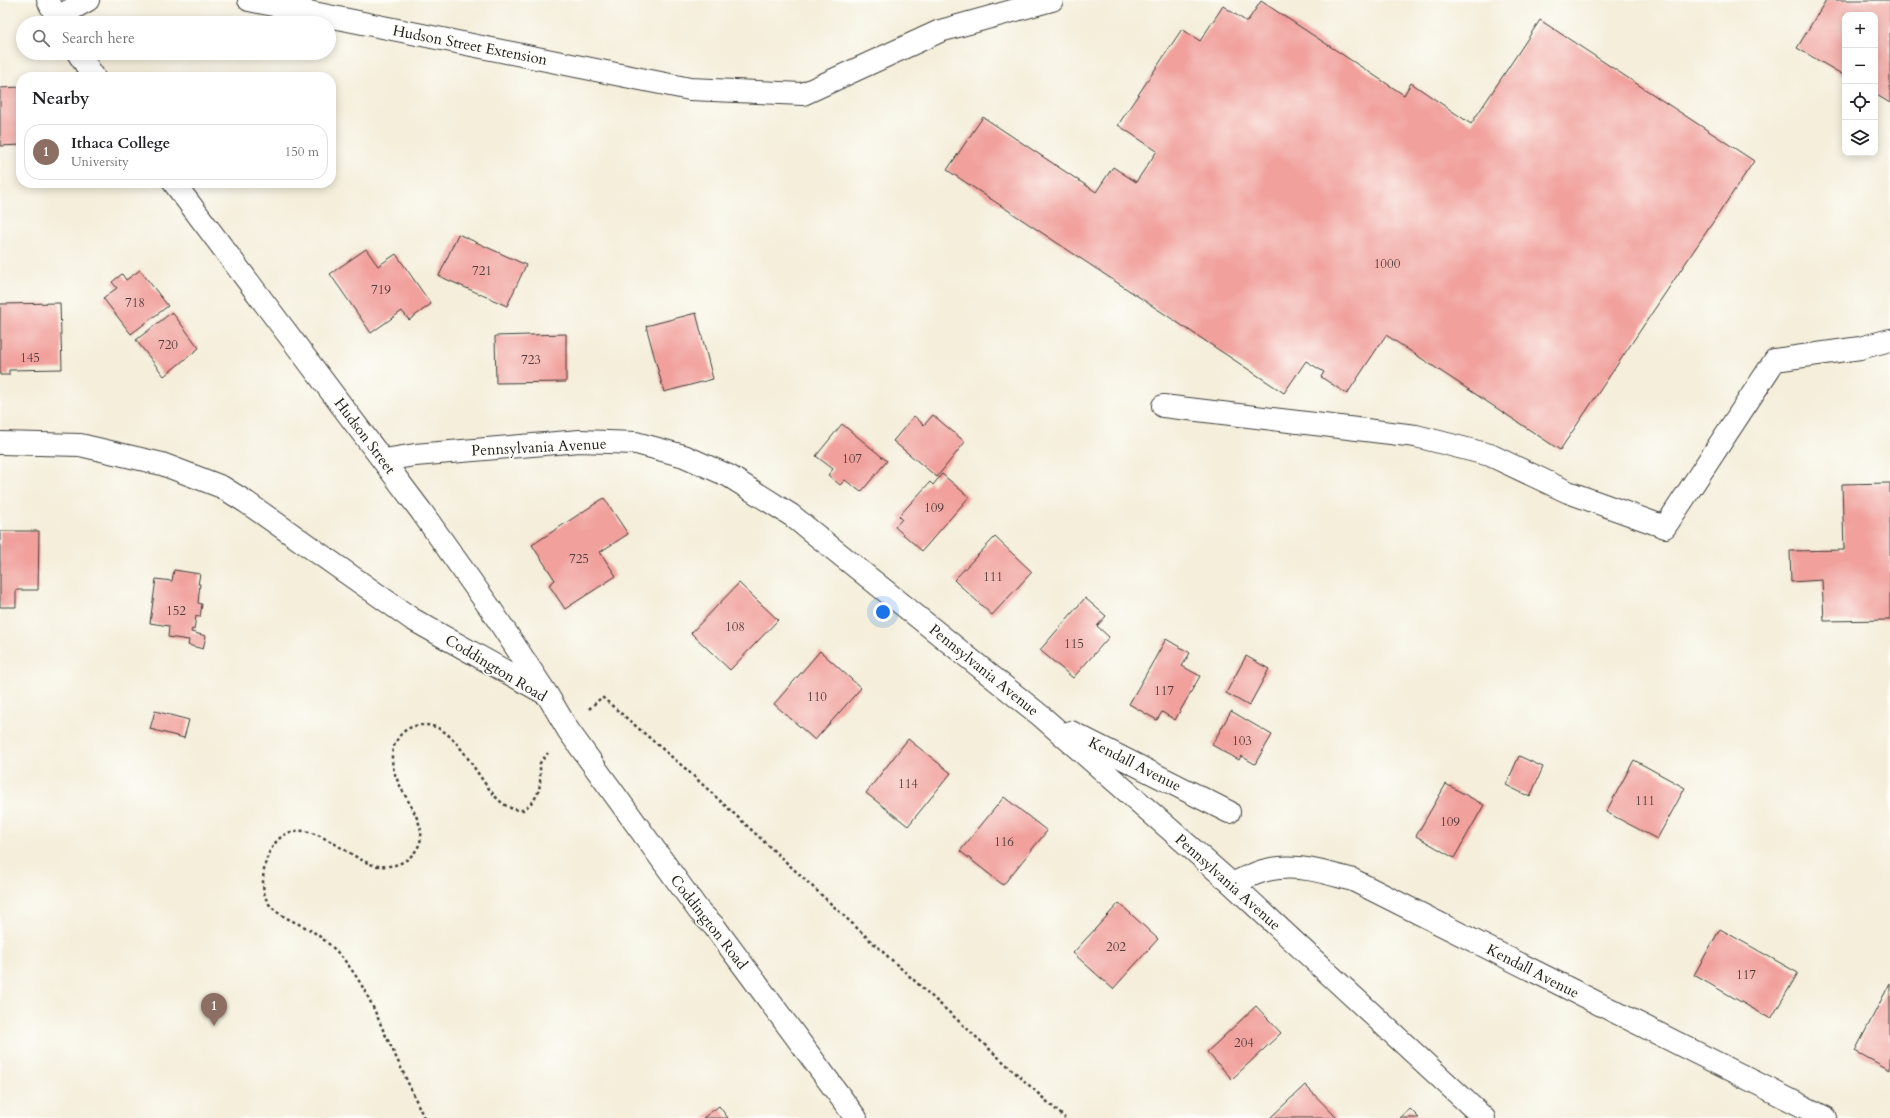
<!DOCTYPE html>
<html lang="en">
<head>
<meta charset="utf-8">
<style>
	:root { --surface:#fff; --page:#f6f6f6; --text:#202124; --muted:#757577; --line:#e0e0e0; --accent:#c8321e }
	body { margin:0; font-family:Cardo,serif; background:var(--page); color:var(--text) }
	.controls { position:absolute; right:12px; top:12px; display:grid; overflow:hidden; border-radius:8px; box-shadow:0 2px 10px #0003 }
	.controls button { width:36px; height:36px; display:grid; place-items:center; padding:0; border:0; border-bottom:1px solid var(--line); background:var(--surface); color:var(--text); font:20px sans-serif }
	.you { position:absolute; left:883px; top:612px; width:14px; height:14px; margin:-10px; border:3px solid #fff; border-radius:50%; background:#1a73e8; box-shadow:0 0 0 6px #1a73e833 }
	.badge { display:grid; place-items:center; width:26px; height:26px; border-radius:50%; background:var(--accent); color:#fff; font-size:13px; font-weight:700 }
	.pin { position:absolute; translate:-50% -33px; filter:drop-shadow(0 1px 2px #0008) }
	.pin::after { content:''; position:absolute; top:21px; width:14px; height:12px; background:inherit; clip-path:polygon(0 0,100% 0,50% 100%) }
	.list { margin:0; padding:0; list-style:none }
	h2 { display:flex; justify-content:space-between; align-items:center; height:52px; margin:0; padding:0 16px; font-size:17px }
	h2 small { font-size:13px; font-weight:400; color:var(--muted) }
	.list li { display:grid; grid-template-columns:26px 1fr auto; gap:12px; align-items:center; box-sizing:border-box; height:56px; margin:0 8px 8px; padding:0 8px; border:1px solid var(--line); border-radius:16px }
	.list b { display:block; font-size:15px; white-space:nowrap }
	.list p { margin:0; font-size:13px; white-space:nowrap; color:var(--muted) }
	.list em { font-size:13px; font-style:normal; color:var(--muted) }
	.icon { flex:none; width:22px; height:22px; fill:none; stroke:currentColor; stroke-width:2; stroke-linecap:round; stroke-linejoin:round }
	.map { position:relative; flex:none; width:1890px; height:1118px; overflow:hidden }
	.search { position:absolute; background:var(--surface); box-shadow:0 2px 10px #0003; left:16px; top:16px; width:320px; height:44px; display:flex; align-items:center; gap:10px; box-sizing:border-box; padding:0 14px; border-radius:22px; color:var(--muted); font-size:15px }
	.panel { position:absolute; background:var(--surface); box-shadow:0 2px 10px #0003; left:16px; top:72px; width:320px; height:116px; border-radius:16px }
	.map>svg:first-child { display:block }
</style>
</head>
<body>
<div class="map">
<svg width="1890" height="1118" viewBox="0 0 1890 1118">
	<rect width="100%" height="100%" fill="#fdfcf7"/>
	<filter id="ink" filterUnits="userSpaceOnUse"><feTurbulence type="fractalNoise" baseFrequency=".025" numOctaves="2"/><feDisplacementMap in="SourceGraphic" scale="8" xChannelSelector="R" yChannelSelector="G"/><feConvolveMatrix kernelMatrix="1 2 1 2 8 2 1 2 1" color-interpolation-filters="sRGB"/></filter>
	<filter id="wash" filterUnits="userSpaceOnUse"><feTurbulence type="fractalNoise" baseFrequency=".012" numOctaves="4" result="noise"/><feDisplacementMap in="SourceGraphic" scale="16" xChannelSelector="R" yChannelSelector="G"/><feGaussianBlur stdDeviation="0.9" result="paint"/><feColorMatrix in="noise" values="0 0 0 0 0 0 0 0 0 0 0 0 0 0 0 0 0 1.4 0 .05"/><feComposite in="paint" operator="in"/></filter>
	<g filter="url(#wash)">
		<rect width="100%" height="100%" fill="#f4eeda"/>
		<g id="blocks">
			<path fill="#f1a09c" d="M1826,0H1890V103L1875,94V15H1845V76L1797,48Z
				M1261,1L1404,95L1411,83L1471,124L1540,20L1754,161L1560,450L1386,335L1347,394L1321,377L1324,372L1306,361L1284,393L947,170L983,117L1096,192L1113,167L1136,182L1157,151L1118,125L1182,29L1200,41L1223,6L1247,22Z
				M21,87V145L0,146V88Z
				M458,234L526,265L507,306L439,276Z
				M366,249L378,266L396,254L431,304L409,320L402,311L371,333L330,274Z
				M140,270L168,306L131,334L103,298L117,288L112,282L122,274L126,280Z
				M60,303L62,369L9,370V375H0V304Z
				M172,312L199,348L164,376L136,340Z
				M696,313L713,379L664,392L646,326Z
				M566,334V382L496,383L495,336Z
				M933,415L965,442L937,477L893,441L914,416L924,425Z
				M842,424L887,461L861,492L845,480L840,485L828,475L833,469L816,456Z
				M942,474L969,497L922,551L895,527L902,519L899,516L930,482L933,485Z
				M1890,483V620L1824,621L1822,580L1791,582L1790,551L1844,550L1842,484Z
				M604,498L628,534L600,552L616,576L565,609L549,585L555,580L532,545Z
				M0,531H39L38,590H16V607H0Z
				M995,537L1032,572L992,615L954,580Z
				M174,570L200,574L198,584H200L198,603L202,604L200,617L196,616L194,630L192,629L191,632L206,636L203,649L188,645L189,640L168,637L169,626L150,623L156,579L172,581Z
				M739,583L778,620L730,670L691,633Z
				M1085,598L1106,616L1097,626L1109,637L1073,678L1040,650Z
				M1166,639L1190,653L1182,666L1200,676L1175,720L1162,712L1157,720L1129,704Z
				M820,651L861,688L815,740L774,704Z
				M1246,656L1269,669L1249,706L1226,693Z
				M155,711L189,720L184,738L150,729Z
				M1231,711L1272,735L1255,764L1241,756L1239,760L1212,745Z
				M908,739L951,773L908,826L866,793Z
				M1519,756L1543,767L1530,797L1506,785Z
				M1634,760L1685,788L1657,839L1606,812Z
				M1446,784L1484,805L1454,858L1416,836Z
				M1004,797L1047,831L1003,885L960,851Z
				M1119,903L1158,939L1113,989L1073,953Z
				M1720,929L1798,973L1771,1019L1694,975Z
				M1890,983V1070L1855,1051Z
				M1256,1006L1281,1033L1232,1079L1207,1052Z
				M1305,1085L1337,1118H1270Z
				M719,1106L728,1118H703Z
				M1410,1109L1419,1118H1400Z"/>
		</g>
	</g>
	<g filter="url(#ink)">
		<use href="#blocks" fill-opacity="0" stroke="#3c3c38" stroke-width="1"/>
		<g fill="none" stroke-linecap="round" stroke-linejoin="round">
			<g stroke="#3c3c38" stroke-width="24">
				<path id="minor" d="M48,0L59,23
					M249,0L690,89L803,94L940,31L1052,0
					M56,18L88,0
					M78,53L94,77
					M174,183L421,511L490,608L548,696L568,730L699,911L714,926L856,1118
					M1163,406L1416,436L1490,455L1568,492L1665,527L1775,360L1860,348L1890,340
					M0,443L80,445L162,464L222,487L246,502L412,619L546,694
					M384,460L415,455L580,441L636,443L684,456L729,476L791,515L1041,716L1232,884L1484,1118
					M1071,732L1229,812
					M1232,884C1247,877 1263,869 1279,868C1304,865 1329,874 1353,880L1826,1118"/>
			</g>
			<path stroke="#3c3c38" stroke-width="2.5" stroke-dasharray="3 3" stroke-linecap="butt" d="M589,709L602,697L687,770L872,942L1065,1118
				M424,1118C411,1089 398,1061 384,1032C372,1004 360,977 339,954C332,946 321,937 312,931C299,923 279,917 269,904C259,890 263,865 270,851C295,805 338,850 368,863C376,867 386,867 395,865C402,863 409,859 414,853C420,846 423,836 420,827C413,799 377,767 399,737C404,729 414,725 423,725C459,723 478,787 505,805C511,809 516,810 523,810C543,795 540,785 540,763L548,753"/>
			<use href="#minor" stroke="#fff" stroke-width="22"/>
		</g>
	</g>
	<g text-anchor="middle" stroke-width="3.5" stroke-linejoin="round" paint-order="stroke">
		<g font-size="13" fill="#513d3c">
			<text x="1387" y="268">1000</text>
			<text x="482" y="275">721</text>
			<text x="381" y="294">719</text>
			<text x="135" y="307">718</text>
			<text x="168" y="349">720</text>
			<text x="30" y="362">145</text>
			<text x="531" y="364">723</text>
			<text x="852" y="463">107</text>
			<text x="934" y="512">109</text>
			<text x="579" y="563">725</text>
			<text x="993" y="581">111</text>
			<text x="176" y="615">152</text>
			<text x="735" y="631">108</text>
			<text x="1074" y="648">115</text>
			<text x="1164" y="695">117</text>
			<text x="817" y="701">110</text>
			<text x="1242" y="745">103</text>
			<text x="908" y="788">114</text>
			<text x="1645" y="805">111</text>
			<text x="1450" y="826">109</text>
			<text x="1004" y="846">116</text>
			<text x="1116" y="951">202</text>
			<text x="1746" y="979">117</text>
			<text x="1244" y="1047">204</text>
		</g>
		<g font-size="15" fill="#1c1c1c" stroke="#fdfcf7">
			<text transform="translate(470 45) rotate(11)" y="5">Hudson Street Extension</text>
			<text transform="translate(365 436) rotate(53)" y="5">Hudson Street</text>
			<text transform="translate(539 447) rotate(-3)" y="5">Pennsylvania Avenue</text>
			<text transform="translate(496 668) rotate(31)" y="5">Coddington Road</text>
			<text transform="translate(984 670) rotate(39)" y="5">Pennsylvania Avenue</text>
			<text transform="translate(1135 764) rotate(27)" y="5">Kendall Avenue</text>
			<text transform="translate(1228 882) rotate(42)" y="5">Pennsylvania Avenue</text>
			<text transform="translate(709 922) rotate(52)" y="5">Coddington Road</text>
			<text transform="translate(1533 971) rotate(27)" y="5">Kendall Avenue</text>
		</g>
	</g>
</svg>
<div class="controls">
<button>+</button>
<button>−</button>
<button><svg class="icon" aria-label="locate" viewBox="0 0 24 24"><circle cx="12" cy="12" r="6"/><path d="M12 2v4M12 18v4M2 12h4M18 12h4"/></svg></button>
<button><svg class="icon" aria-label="layers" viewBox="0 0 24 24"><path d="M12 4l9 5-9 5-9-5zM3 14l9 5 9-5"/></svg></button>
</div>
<div class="you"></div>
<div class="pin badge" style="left:214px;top:1026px;background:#8d6e63">1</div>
<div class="search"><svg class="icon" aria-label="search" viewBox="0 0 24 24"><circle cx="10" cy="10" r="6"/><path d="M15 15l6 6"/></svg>Search here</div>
<section class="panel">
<h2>Nearby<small></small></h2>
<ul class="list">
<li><span class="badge" style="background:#8d6e63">1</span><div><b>Ithaca College</b><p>University</p></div><em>150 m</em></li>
</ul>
</section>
</div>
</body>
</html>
